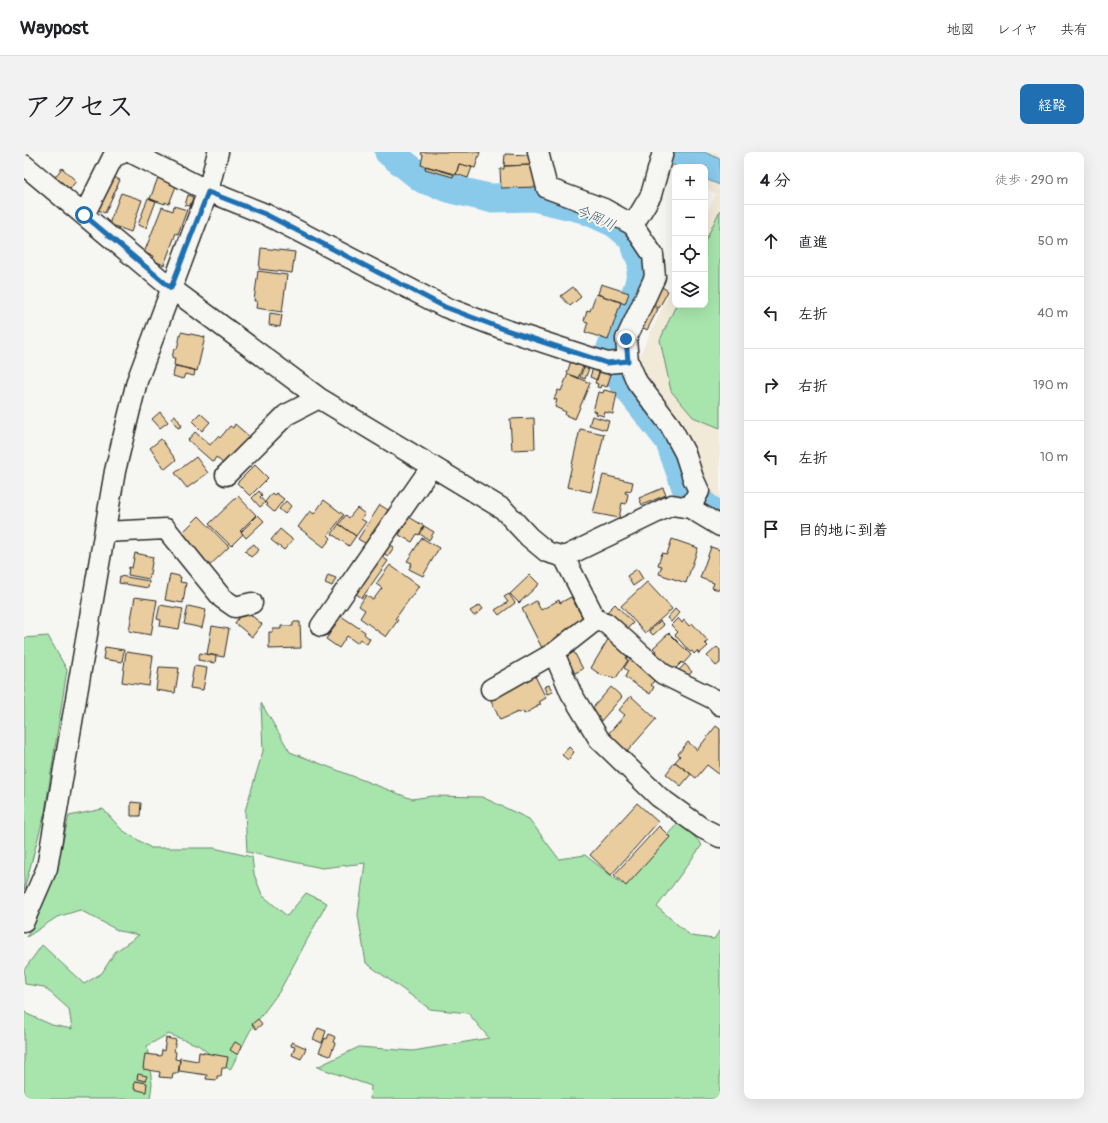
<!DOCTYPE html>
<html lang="ja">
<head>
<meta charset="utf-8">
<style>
	:root { --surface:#fff; --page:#f2f2f2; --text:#202124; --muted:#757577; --line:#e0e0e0; --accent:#1f6fb2 }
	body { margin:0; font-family:Pangolin,"Klee One",sans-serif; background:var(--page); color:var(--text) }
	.controls { position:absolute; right:12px; top:12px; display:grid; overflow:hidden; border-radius:8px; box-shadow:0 4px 16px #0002 }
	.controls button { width:36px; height:36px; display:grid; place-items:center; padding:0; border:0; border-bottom:1px solid var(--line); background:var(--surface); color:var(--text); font:20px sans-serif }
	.stop { position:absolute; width:12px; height:12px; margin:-9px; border:3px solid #1f6fb2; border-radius:50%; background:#fff }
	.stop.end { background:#1f6fb2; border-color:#fff; box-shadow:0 1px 4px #0008 }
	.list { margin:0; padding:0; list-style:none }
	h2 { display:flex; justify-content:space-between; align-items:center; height:52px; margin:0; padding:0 16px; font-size:17px }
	h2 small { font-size:13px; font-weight:400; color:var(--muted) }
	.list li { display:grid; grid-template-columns:26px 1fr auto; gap:12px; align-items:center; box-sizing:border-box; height:72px; padding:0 16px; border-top:1px solid var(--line) }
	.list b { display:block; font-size:15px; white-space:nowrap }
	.list em { font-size:13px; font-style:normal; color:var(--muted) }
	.icon { flex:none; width:22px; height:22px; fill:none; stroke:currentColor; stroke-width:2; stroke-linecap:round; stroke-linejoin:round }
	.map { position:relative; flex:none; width:696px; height:947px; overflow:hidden; border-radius:8px }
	header { display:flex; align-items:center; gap:24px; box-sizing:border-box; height:56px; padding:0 20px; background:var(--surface); border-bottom:1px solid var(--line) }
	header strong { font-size:19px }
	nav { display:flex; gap:22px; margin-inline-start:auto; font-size:14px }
	.intro { display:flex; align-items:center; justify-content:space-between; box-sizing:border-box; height:96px; padding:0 24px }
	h1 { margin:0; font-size:28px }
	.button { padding:10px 18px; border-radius:8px; background:var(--accent); color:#fff; font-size:14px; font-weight:700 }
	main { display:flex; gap:24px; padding:0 24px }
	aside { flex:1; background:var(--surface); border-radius:8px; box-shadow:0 4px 16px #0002 }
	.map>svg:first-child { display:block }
</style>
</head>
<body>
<header>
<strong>Waypost</strong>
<nav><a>地図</a><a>レイヤ</a><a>共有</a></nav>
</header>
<div class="intro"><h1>アクセス</h1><a class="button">経路</a></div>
<main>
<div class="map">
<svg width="696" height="947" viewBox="0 0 696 947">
	<rect width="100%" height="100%" fill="#f6f6f2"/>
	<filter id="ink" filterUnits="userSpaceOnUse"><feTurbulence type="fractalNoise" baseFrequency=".025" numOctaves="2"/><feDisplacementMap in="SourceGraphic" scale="8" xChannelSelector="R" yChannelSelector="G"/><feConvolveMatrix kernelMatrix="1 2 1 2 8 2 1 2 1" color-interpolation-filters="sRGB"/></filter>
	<g filter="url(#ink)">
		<path fill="#f2ead9" d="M642,0H696V357L682,347L687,334L674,318L612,211L651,129V153H681V66L692,42L681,36V15H651V23L640,18Z"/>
		<path fill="#a7e5ac" stroke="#69886c" d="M696,58V276L669,265L647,239L636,188L652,153H681V90Z
			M24,484L43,518L21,660L0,738V486Z
			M237,551L266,600L388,647L408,644L458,645L505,667L535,707L561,703L598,732L656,669L678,693L633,755L667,784L690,787L696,778V947H346L347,934L293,915L335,895L389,899L465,886L444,861L406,857L342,811L334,763L341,711L298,716L223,700L221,659L239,599Z
			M79,657L98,678L127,696H190L228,705L230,722L238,743L263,764L282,741L303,751L255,840L226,879L206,918L174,893L144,882L123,894L128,932L126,947H0V859L3,862L28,873L48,877L45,857L20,835L1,832L0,818L18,793L60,832L78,821L91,800L115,783L95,779L56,758L33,765L3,785L31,721L45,664Z"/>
		<path fill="#89c9ea" stroke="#638a9e" d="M649,0H680L696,7V33L681,27V15H654L644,11Z"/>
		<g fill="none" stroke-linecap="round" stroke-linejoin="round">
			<path stroke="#89c9ea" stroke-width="29" d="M365,0L399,27L431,38L465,46L509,45L560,57L591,71L608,85L619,113L614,136L587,196L593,222L645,288L663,338L683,356L693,363"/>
		</g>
		<path fill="#eacd9e" stroke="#2b2b2b" d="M398,0H456L451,16L435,12L432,23L397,13L399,3L397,2Z
			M481,2L505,3L506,13L480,14Z
			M508,11L514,35L477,36L476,17H480V14L506,13V12Z
			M435,12L448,15L444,26L432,22Z
			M402,14L430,22L429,25L401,17Z
			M38,16L52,29L46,37L31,25Z
			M86,23L96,28L81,61L69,56Z
			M135,23L154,29L145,52L141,50V52L126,47Z
			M97,41L118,48L107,80L85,72Z
			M164,43L169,45L166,54L161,53Z
			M124,46L132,49L122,76L114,73Z
			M150,54L163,58L154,82L152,81L140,113L128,108L129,104L120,101L138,55L149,59Z
			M237,96L271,100L268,121L235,117Z
			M234,119L263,123L258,160L232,156L233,149H230Z
			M577,132L605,141L601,152L574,142Z
			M635,133L644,139L635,156L625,150Z
			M549,135L557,145L546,154L537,144Z
			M572,142L597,150L584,188L561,180L564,170L560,169L563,158L566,159Z
			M625,152L634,157L623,178L613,172Z
			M246,161L258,163L256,175L245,173Z
			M157,180L181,185L173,219L150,213L151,206H148L150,197H153Z
			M547,209L559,214L554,226L543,221Z
			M151,214L171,218L170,224L161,222L159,227L149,224Z
			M560,215L565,216L561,227L556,225Z
			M569,216L576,218L573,228L566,225Z
			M576,218L587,222L583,235L577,233L576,236L573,235L574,232L571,231Z
			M544,222L566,231L551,267L541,263L542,260L531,255L533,248L530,247L534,238L537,239Z
			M580,238L593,241L589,262L581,260L580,264L572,262L573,260L569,259L574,240L579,241Z
			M136,260L144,270L136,276L128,267Z
			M176,261L186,270L178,279L168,269Z
			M151,263L158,274L154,276L147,266Z
			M568,264L585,269L582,278L565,273Z
			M510,266L511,297L488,298L486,267Z
			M211,272L227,286L202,314L192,305L189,310L164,288L171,280L186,293L194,284L196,286L206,274L209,276Z
			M556,277L580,282L567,340L543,335Z
			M137,287L152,308L141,317L126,296Z
			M172,305L184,321L163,336L151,321Z
			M231,313L244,326L226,344L213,331Z
			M579,323L609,330L607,339L602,338L601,341L604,342L602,352L598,351L595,366L569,361Z
			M639,336L642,343L618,353L615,346Z
			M235,339L238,343L236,345L241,351L236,355L228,346Z
			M248,341L250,343L252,341L260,347L250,360L242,353L243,352L241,350Z
			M214,344L232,363L216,379L219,382L207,394L185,372Z
			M300,348L320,363L304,383L307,386L300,395L274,375L286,359L290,362Z
			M262,349L267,354L261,362L255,357Z
			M356,353L369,361L344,393L334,387Z
			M333,356L341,362L337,367L342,370L332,384L315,372L322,363L325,366Z
			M234,363L240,369L222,386L217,380Z
			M175,364L205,395L182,417L156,383Z
			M385,365L400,374L395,383L393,382L388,390L375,383Z
			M315,372L332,384L325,394L308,382Z
			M400,374L410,380L405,388L396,382Z
			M256,377L269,388L260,398L247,388Z
			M398,386L415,396L399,424L385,417L388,411L383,409Z
			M648,387L674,396L662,431L635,422L638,414L634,413L638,401L643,402Z
			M230,392L235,398L227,405L221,399Z
			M365,392L370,395L364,404L359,401Z
			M687,395L696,398V438L688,436L690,431L676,426Z
			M111,401L129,405L125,427L104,423L105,415L108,416Z
			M352,401L364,409L338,446L315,430L333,403L345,411Z
			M366,413L395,434L371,467L374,468L362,485L336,466L341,458L335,454L342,443L349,448L358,436L352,432Z
			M613,417L619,427L609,434L603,424Z
			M146,422L155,424V425H157L156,430L162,431L159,451L141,448Z
			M304,423L312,426L308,434L301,431Z
			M506,423L515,432L495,451L486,442Z
			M96,424L125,429L124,436L95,431Z
			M623,430L648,457L621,481L597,454Z
			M485,442L491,451L475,463L471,458L484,450L480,445Z
			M111,445L133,448L127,483L105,479Z
			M547,445L560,468L559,474L518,496L498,457L512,449L517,458L535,448L536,451Z
			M591,452L609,471L600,480L581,462Z
			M136,453L159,457L155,477L136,474L137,468L133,467Z
			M456,453L459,457L450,464L446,459Z
			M164,454L182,458L178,476L160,472Z
			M651,457L655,461L647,470L643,466Z
			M223,460L238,472L228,485L211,471L218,461L221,463Z
			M314,462L341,480L340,482L346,487L343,492L336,487L333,491L323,484L315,496L302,487L311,474L307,471Z
			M654,466L658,471L660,468L665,474L668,471L684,489L681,491L684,494L675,502L673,499L670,502L668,499L666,500L651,483L654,480L647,473Z
			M636,469L640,473L629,483L625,479Z
			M269,470H276L277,496L245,497V480H249V477H257V474H269Z
			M188,474L205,477L200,505L183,502Z
			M645,481L667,503L659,512L658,510L646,522L627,504L632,499L629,496Z
			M586,484L607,498L602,507L604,508L592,526L577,523L567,516Z
			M81,495L100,498L98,510L79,507Z
			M693,495L696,498V511L692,514L683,504Z
			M102,500L129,504L125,534L98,530Z
			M550,500L559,517L551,521L545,518L539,506Z
			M176,501L192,504L191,511L174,508Z
			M607,505L634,523L627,533L630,535L626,542L601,525L604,519L600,516Z
			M661,512L668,520L660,527L653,520Z
			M170,514L183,516L179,538L166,536Z
			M135,515L155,516L151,541L132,538Z
			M511,524L522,546L515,550L517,552L513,553V555L500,562L499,559L495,561L494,560L476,568L465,544L480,537L482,540Z
			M525,533L529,540L523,542L520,535Z
			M587,535L598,545L576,570L565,560Z
			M607,544L632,567L601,602L582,584L601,563L595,558Z
			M692,574L696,577V623L683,613L672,626L651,610L656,604L654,602L664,590L673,598Z
			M545,595L550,600L544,608L538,603Z
			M651,610L667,622L657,634L642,622Z
			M107,650L117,651L116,664H107Z
			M613,651L634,670L587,723L566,703Z
			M635,674L646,685L602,734L590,723Z
			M234,867L238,872L232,877L228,872Z
			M294,876L302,879L298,891L289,887Z
			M305,882L311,885L309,890L311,891L306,904L295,900L301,886L303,887Z
			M142,886L152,888L150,899L152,900L151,907L156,908L154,921H149L148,926L135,925L136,920L119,917L121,902L137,904L138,898L140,899Z
			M211,890L218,894L214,903L206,898Z
			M268,890L282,896L277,907L268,903L271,895L267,894Z
			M175,900L204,905L202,916H198L197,924H193V928L182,927L183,923L155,919L156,906L174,909Z
			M114,922L123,924L121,929L113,927Z
			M111,929L123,931L122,940L110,937Z"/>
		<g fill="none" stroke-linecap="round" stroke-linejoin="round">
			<g stroke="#2b2b2b" stroke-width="23">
				<path id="minor" d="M106,0L184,39L241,62L421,155L482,178L583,211L604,209
					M514,0L523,36L580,57L609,73L629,103L631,125L602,187L604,209L613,230L646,273L661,301L669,326L675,339L666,356
					M0,13L147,136L295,246L479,357L505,385L523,400L540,405L648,353L666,356L696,374
					M60,63L89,5L101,0
					M609,73L627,43L639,0
					M202,323L262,263L295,246
					M81,380L142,377L198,446L211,455L228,451
					M572,468L582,471L639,522L692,548L696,553
					M297,474L408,314
					M530,501L547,541L575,587L635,645L678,676L696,685
					M467,537L530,501L572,468L540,405
					M0,769L23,716L91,319L113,229L184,39L194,0"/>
			</g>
			<use href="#minor" stroke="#f6f6f2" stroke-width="20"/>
		</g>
	</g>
	<g fill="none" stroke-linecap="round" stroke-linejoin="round" filter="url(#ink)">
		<path stroke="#1f6fb2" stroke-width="5" d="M60,63L147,136L184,40L241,62L421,155L482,178L583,211L604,209L602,187"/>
	</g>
	<g text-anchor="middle" stroke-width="4" stroke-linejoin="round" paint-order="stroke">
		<g font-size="14" font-style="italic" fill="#475a64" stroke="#f6f6f2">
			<text transform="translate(572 65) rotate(24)" y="5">今岡川</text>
		</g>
	</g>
</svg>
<div class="controls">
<button>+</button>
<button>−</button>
<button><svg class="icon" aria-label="locate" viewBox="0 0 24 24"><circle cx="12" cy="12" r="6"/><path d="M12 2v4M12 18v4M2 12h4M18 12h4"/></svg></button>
<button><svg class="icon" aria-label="layers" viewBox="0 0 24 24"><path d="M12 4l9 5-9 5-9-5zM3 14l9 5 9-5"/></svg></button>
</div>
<div class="stop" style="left:60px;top:63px"></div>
<div class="stop end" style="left:602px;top:187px"></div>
</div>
<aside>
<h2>4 分<small>徒歩 · 290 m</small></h2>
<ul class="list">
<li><svg class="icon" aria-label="ahead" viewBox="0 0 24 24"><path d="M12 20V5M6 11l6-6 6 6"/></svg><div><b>直進</b></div><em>50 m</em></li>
<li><svg class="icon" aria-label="left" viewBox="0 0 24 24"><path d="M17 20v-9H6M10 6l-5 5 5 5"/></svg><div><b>左折</b></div><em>40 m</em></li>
<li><svg class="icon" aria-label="right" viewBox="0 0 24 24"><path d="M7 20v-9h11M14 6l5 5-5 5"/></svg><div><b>右折</b></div><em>190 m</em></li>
<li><svg class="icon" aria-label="left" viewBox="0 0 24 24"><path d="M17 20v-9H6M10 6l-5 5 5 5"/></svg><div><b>左折</b></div><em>10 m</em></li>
<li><svg class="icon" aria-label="arrive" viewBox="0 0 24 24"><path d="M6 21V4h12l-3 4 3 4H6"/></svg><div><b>目的地に到着</b></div></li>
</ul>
</aside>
</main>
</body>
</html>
